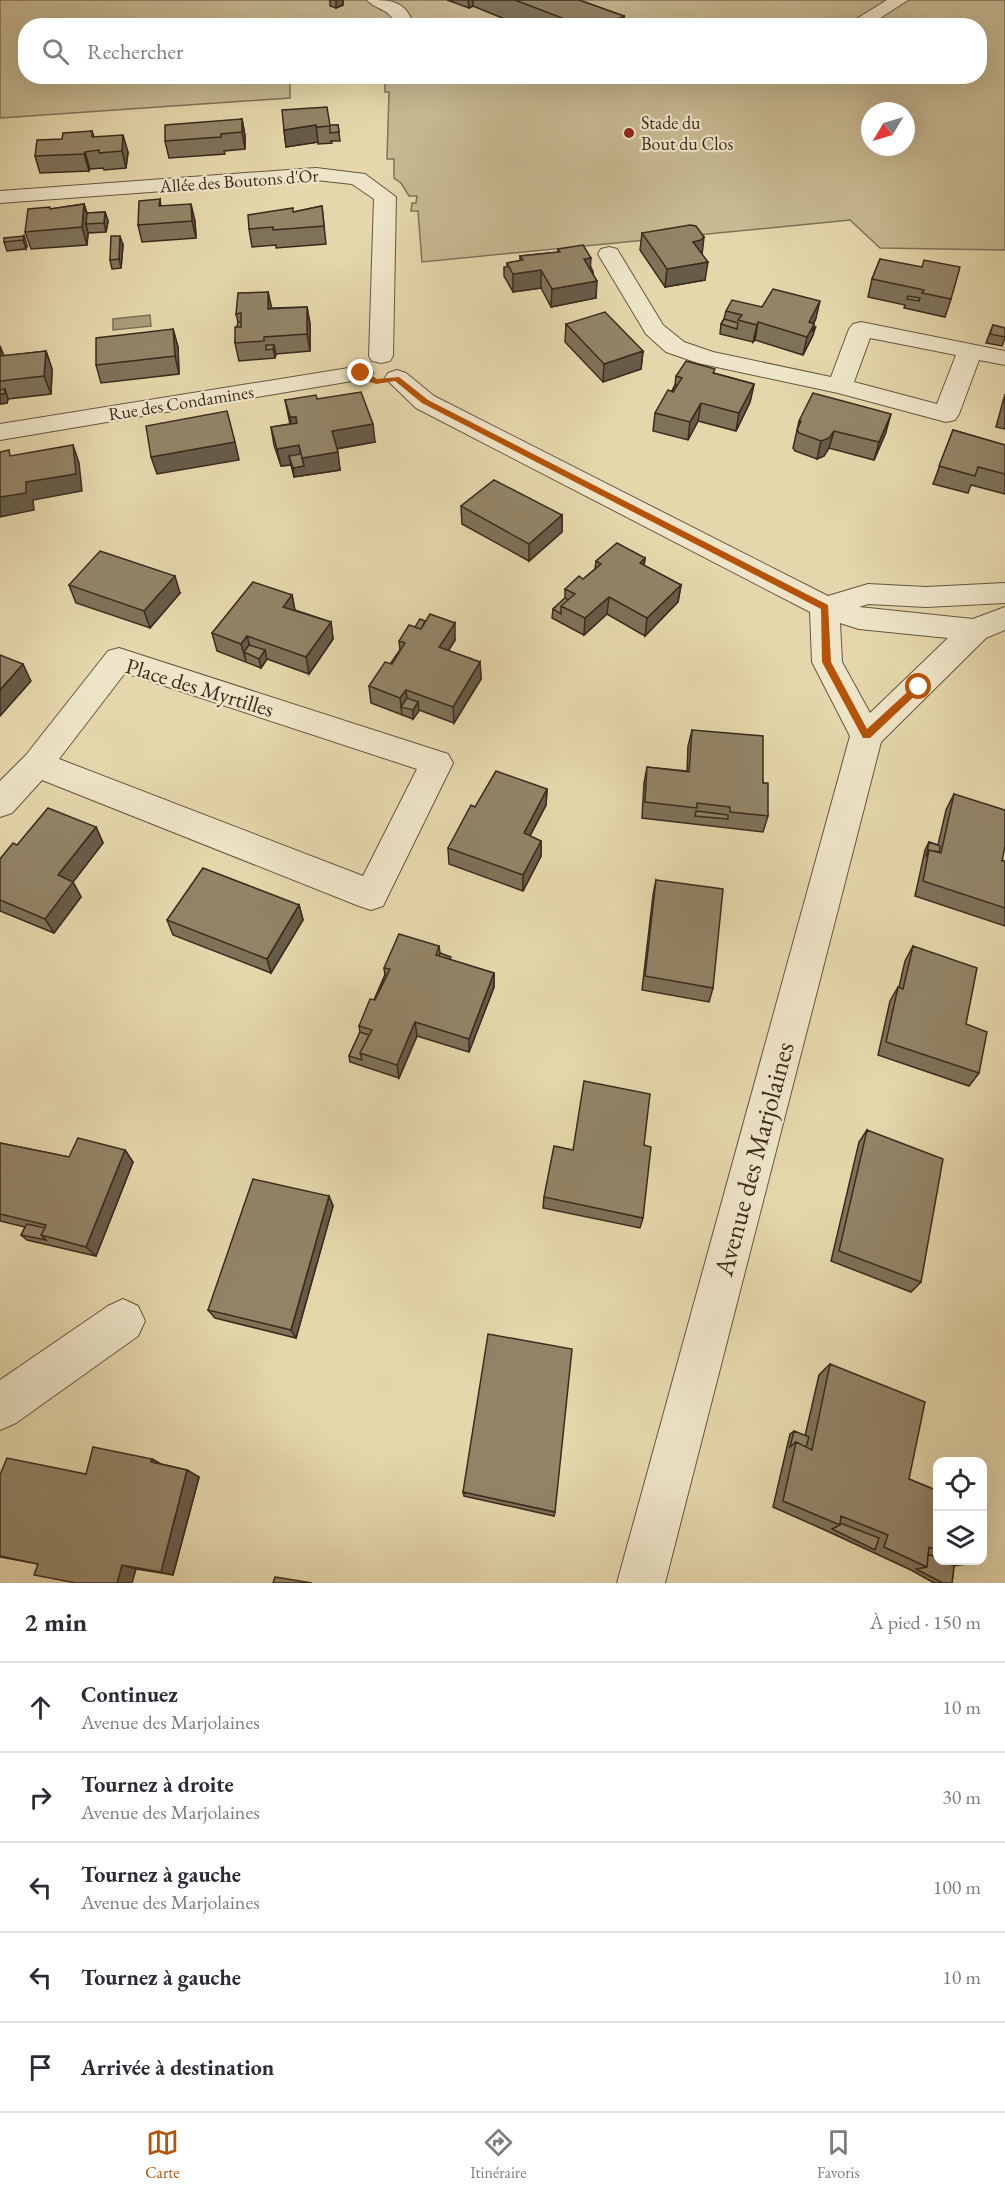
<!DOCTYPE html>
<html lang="fr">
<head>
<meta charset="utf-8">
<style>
	:root { --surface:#fff; --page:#f2f2f3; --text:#2b2b33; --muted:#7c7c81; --line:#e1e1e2; --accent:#b45309 }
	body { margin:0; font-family:"EB Garamond",serif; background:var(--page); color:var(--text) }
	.controls { position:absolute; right:18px; bottom:18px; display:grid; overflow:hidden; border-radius:12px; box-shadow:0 6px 24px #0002 }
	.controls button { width:54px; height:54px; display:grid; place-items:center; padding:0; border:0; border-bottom:2px solid var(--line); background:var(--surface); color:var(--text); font:30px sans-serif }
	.compass { position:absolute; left:861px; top:102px; width:54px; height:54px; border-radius:50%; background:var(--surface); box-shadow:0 6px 24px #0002; rotate:232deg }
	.stop { position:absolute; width:18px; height:18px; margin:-14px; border:4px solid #b45309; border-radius:50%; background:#fff }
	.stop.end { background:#b45309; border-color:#fff; box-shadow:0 2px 6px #0008 }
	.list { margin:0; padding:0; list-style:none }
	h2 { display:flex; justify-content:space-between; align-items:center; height:78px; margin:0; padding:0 24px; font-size:26px }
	h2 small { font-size:20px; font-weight:400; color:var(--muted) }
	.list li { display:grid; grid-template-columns:39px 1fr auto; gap:18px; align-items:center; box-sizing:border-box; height:90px; padding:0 24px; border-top:2px solid var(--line) }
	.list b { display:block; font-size:22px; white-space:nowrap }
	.list p { margin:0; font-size:20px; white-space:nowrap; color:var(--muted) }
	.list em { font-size:20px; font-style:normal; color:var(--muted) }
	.icon { flex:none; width:33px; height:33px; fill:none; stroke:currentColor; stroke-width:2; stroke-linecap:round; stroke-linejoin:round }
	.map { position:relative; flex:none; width:1005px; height:1583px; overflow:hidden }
	.search { position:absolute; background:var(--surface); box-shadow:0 6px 24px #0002; left:18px; right:18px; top:18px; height:66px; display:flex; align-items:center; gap:15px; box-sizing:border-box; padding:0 21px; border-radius:24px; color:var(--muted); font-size:22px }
	.sheet { height:528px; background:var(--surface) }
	nav { display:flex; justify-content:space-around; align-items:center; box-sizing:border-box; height:84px; border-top:2px solid var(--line); background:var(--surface); font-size:16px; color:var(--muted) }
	nav a { display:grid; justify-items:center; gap:3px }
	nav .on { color:var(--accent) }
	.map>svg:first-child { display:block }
</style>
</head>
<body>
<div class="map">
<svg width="1005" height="1583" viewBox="0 0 1005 1583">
	<rect width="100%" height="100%" fill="#e5d7ab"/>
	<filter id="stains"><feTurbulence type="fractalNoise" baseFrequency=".00333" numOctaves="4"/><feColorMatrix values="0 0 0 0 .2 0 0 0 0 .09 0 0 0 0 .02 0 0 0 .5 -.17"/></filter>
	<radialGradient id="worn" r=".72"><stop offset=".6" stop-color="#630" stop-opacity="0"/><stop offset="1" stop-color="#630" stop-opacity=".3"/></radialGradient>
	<path fill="#c8ba93" stroke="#817258" stroke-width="1.5" fill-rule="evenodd" d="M0,0H1005V250L880,248L850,220L422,262L418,211H411L412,203H416L417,196H409L401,183L394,178V159H387L389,92H385V77L980,76V26H26V76L290,77V98L0,118ZM870,111H906V147H870Z"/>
	<path fill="#ab9d7b" stroke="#7e6f56" stroke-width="1.5" d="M150,315L151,326L113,330V319Z"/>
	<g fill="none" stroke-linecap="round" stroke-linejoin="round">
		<g stroke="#655641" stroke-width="2">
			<path id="minor" d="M367,0C391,0 406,0 414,26H396C391,8 377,11 367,0Z
				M887,0H908L868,26H845Z
				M316,168L365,174L396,197L393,356L390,361L381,363L372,361L369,356L374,199L352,184L316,180L0,203V191Z
				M609,247L617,249L663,325L684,342L713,352L831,377L849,329L853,324L861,322L1005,351V365L979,360L959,414L955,420L946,422L838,393L698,363L666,352L646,334L598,254L601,249ZM870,338L956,355L937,404L854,382Z
				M361,366L370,368L373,373L370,378L0,440V424Z
				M397,370L406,373L434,396L828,596L868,584L926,587L1005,583V603L926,607L868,604L859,607L973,619L1005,607V630L986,638L881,742L665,1583H617L850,736L812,662L810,612L416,408L385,378L388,373ZM840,623L859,629L948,638L870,713L842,662Z
				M119,648L448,754L453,763L383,906L371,910L359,906L42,780L12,813L0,817V781L26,755L108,651ZM125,673L417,769L363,876L59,759Z
				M123,1299L138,1306L145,1321L138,1336L16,1423L0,1430V1380L108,1306Z"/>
		</g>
		<use href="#minor" fill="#eee5c8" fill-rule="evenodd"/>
	</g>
	<path fill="#7e7259" stroke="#3a2b1e" stroke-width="1.5" d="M330,0H343V5L336,8L330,6Z
		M447,0H579L624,16L623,26H522L473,6L469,8Z
		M242,119L245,136V149L224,151L225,154L169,158L165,141Z
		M338,125L340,141H331L332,143L318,144V142L286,147L284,130Z
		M92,131L94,137L128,152L126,168L104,170L103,168L90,169L89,171L40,173L35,156L62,139Z
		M160,199L161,206L195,221L196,238L142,242L138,225Z
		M84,204L87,213L105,212L108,221L106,232L88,233L87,245L31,249L25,232L51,209Z
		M322,206L326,244L276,248V245L252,247L249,229L294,212Z
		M642,233L702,254L705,280L665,287L640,250Z
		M24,236L27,246L26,249L7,251L4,242Z
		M123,245L121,268L112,269L110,260Z
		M558,249L591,267L593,272L596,298L551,307L541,288L513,292L504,276V267H507V263L520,261V256L558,252Z
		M880,259L951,299L945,317L904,308L905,305L868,297L872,279Z
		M268,292L271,308L307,307L310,324V351L276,354L275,358L239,361L235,343L238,322L236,314Z
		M762,307L816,318L814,323L813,335L803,355L755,340L753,342L720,334L721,324L724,319L726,311Z
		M566,324L643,351L641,369L603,382L565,342Z
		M993,325L1005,328V338L1002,346L986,343Z
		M173,329L178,347L179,374L101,383L96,365Z
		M0,346L4,356L46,351L52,369L51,394L8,399L7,403L0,404Z
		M714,373L754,384L750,402L736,431L698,421L688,440L653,431L655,413L672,391L675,385L676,376Z
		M1005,394V429L996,427Z
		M317,399L375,442L337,449L340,470L294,477L291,465L281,466L274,445L271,427L290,424L285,400Z
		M799,421L886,432L874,460L829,448L824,456L817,459L795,451L793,448Z
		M953,430L1005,445V494L971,485L968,493L933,484Z
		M461,506L562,515V532L529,561L462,524Z
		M645,558L644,566L681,585L678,602L645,636L607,614L584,635L552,618L553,609L565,598V589L583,579L595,569L596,561Z
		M69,585L180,593L150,628L76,603Z
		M292,595L295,610L331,622L333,639L309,674L267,659L261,668L217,651L212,633Z
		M455,640L448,651L480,662L481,679L454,723L419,710L413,719L371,703L369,686L391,663L400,650L399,641Z
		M692,730L763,781L768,816L763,832L642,818L644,783L647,767L687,771L688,746Z
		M547,789L546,805L530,836L541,841V856L523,891L449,864L448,848L475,807Z
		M954,794L1002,861H1005V926L915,896L925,850L929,842L938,845L946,810Z
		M96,827L103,843L73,882L81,897L54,933L0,911V859L17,845Z
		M656,880L713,988L709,1002L642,990L653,895Z
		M299,905L303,920L271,973L173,935L167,920Z
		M439,946L440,953L451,960L494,973V987L469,1052L417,1036L399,1078L350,1062L349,1056L360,1032L359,1026L374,1000L385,975L384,968Z
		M913,946L966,1024L979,1073L969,1086L878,1055L890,1001L898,987H899L905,961Z
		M867,1130L921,1282L911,1292L831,1261L859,1142Z
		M0,1143L69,1157L125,1150L133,1162L96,1256L27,1240L21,1235L25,1227L0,1221Z
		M644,1145L643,1218L640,1228L543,1208L544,1197Z
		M329,1196L333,1206L296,1338L215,1318L208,1310Z
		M830,1364L909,1479L938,1491V1560H965V1564L954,1566L952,1583H934L911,1570L827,1531L773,1507L790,1434L794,1431L805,1436L819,1375Z
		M152,1459L161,1464L187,1470L199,1477L173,1575L136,1569L38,1564L0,1557V1475L86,1474Z
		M463,1492L555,1512L554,1516L464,1496Z"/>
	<path fill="#675c48" stroke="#3a2b1e" stroke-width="1.5" d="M336,0H343V5L336,8Z
		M468,0H473V6L469,8Z
		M624,16L623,26H610V23Z
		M601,19L600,26H589Z
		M242,119L245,136V149L242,132Z
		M316,125L318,142L286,147L284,130Z
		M123,135L128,152L126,168L122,151Z
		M85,152L90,169L89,171L84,154Z
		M84,204L89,222L86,224L88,233L87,245L82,227Z
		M191,204L195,221L196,238L192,221Z
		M105,212L108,221L106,232L104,223Z
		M24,236L27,246L26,249L23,240Z
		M120,236L123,245L121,268L119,259Z
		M704,237L702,255L693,242Z
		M591,258L590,272H593L592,281L584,259Z
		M708,262L705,280L665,287L667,269Z
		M541,270V288L513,292V274Z
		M597,281L596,298L551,307L552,289Z
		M268,292L272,309H268Z
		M820,301L816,318L809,331V322Z
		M307,307L310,324V351L307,334Z
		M758,322L755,340L753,342L757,325Z
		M814,324L812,332L816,326L813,335L803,355L807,337Z
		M173,329L178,347L179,374L175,356Z
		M274,345L276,354L275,358L273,349Z
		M0,346L7,364L0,356Z
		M46,351L52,369L51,394L44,376Z
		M643,351L641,369L603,382L604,364Z
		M754,384L750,402L736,431L739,413Z
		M5,389L8,399L7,403L0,404V394Z
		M701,403L698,421L688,440L690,422Z
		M891,414L886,432L874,460L879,442Z
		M290,417H296L300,440L293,432Z
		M373,424L375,442L334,449L332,431Z
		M834,431L829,448L824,456L817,459L821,441Z
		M235,442L239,460L157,474L151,457Z
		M73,445L79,463L82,491L33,500L34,510L0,517V497L26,482Z
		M299,445L302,463L289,456L291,465L281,466L277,449Z
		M338,452L340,470L294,477L293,468L304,466L302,458Z
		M562,515V532L529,561V544Z
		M645,558L643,574L640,563Z
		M175,576L180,593L150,628L144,611Z
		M681,585L678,602L645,636L647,618Z
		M292,595L295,612L283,607Z
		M609,597L607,614L584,635L585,618Z
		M331,622L333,639L309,674L306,657Z
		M455,623V640L440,664L439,647Z
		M247,636L252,653L244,652L246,661L241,644Z
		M265,650L267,659L261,668L259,659Z
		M480,662L481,679L454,723L453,707Z
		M23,664L31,681L0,716V690Z
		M406,690L408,706L401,707L402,715L400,698Z
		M418,702L419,711L413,719V710Z
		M547,789L546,805L523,849L524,833Z
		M96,827L103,843L73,882L81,897L54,933L45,919L58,875Z
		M541,841V856L523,891V875Z
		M299,905L303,920L271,973L267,959Z
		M494,973V987L469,1052V1039Z
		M415,1022L417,1036L399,1078L397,1065Z
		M125,1150L133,1162L96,1256L86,1247Z
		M329,1196L333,1206L296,1338L291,1330Z
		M152,1459L165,1467L151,1462Z
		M187,1470L199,1477L173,1575L161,1572Z
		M122,1565L136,1569L132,1583H117Z"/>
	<path fill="#938467" stroke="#3a2b1e" stroke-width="1.5" d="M515,0H579L624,16L610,23L601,19L589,26H583Z
		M327,107L330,126L316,127V125L284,130L282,110Z
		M242,119V132L221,134V137L165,141V125Z
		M330,125H338L339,132L330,133Z
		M92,131V137L123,135L122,151L99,153V150L85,152L84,154L35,156L37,140L62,139L63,133Z
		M160,199L159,206L191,204L192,221L138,225L139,201Z
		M84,204L82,227L25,232L28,209L50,207V209Z
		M322,206L324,226L273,230V227L249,229L248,215L293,208V212Z
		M105,212L104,223L86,224L87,213Z
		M690,225L696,226L704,237L701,240L693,242L708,262L667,269L642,233Z
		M24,236L23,240L4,242V238Z
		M111,236H120L119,259L110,260Z
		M583,245L591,258L584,259L597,281L552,289L541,270L513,274L507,263L523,260L520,256L560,252L558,249Z
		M880,259L922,267L924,260L960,267L951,299L922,293L924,290L872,279Z
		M773,289L820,301L809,322L814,324L807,337L758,322L757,325L738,320L742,315L726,311L732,300L762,307Z
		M268,292V309L307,307V334L264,337V341L235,343V327H241V313L236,314L238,293Z
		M908,296L920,298L919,301L907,299Z
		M605,312L643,351L604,364L566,324Z
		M724,319L738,323L737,329L721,324Z
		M238,322H241V327H237Z
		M993,325L1005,328V337L990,334Z
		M173,329L175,356L96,365V338Z
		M266,345H274L273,349L266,350Z
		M46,351L44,376L0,381V356Z
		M686,361L715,369L713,373L754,384L739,413L701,403L690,422L655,413L668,390L673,392L682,378L676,376Z
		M675,385H677L673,392L672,391Z
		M5,389L4,394H0V390Z
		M361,392L373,424L332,431L338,452L302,458L299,445L277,449L271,427L297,423L296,417H290L285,400L316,395L317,399Z
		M813,393L891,414L879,442L834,431L829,438L821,441L799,433L797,430L801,421H799Z
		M227,411L235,442L151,457L146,426Z
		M953,430L1005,445V474L978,467L975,476L939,466Z
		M73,445L76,474L26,482V493L0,497V452L9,450L10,456Z
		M301,454L304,466L293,468L289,456Z
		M494,480L562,515L529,544L461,506Z
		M617,543L645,558L640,563L681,585L647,618L609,597L585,618L561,606L575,594L565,589L579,576L583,579L601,564L596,561Z
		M100,551L175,576L144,611L69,585Z
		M253,582L292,595L283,607L331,622L306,657L247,636L241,644L212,633Z
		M565,598L568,600L561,606V614L553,609Z
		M430,614L455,623L439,647L480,662L453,707L406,690L400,698L369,686L385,662L392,664L405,643L399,641L409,625L421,629Z
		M420,619L425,621L421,629L415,627Z
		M249,645L265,650L259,659L244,652Z
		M400,650L392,664L391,663Z
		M0,655L23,664L0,690Z
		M407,698L418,702L413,710L401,707Z
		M692,730L763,736V783H768V816L730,812V807L697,803V808L645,802L647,767L689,772Z
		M496,771L547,789L524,833L541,841L523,875L448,848L471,805L475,807Z
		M954,794L1005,810V846L1002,861H1005V908L923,881L929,850L941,853Z
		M48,808L96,827L58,875L73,882L45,919L0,900V859L13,843L17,845Z
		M696,811L728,815V819L695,816Z
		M929,842L940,846L939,852L929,850L926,857Z
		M203,868L299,905L267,959L167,920Z
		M656,880L723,889L713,988L645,976Z
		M399,934L439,946L436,955L494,973L469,1039L415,1022L397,1065L360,1053L372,1030L359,1026L370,999L375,1000L390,969L384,968Z
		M913,946L977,968L966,1024L987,1032L979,1073L886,1042L898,987L903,989Z
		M440,953L451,957L450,959L439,956Z
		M385,975H387L375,1000H374Z
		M360,1032L369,1035L360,1053L362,1060L349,1056Z
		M584,1081L650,1094L644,1145L651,1147L643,1218L544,1197L554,1146L573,1150Z
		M867,1130L943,1159L921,1282L839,1251Z
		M78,1138L125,1150L86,1247L41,1235L46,1225L0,1214V1143L69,1157Z
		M253,1179L329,1196L291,1330L208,1310Z
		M27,1224L45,1228L41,1235L46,1240L21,1235Z
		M488,1334L572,1349L555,1512L463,1492Z
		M830,1364L925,1402L909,1479L938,1491V1550L929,1547L927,1567L884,1547L888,1535L841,1516L840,1525L783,1501L796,1442L812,1450Z
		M794,1431L809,1437L806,1447L796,1442L790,1447Z
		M93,1447L152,1459L151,1462L187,1470L161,1572L122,1565L117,1583H76L34,1575L38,1564L0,1556V1475L7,1458L86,1474Z
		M840,1523L879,1538L875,1550L832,1529L840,1525Z
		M928,1554L938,1558V1560H942L954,1566L952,1583H943L916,1569L927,1567Z
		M958,1560H965V1564Z
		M275,1577L312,1583H273Z"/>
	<path fill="#b45309" d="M358,371H364L377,379L399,377L428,400L828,605L831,662L867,729L916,684H922V689L870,738H863L822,662L821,609L422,403L395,381L376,384L362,379Z"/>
	<circle fill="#8f2418" stroke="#eee5c8" stroke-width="2" cx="629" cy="133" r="6"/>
	<g text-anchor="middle" stroke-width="4.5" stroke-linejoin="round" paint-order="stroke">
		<g font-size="18" fill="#3a2b1e" stroke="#eee5c8" text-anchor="start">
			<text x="641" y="129">Stade du<tspan x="641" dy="21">Bout du Clos</tspan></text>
		</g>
		<g font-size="18" fill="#3a2b1e" stroke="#eee5c8">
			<text transform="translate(239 181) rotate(-4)" y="6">Allée des Boutons d'Or</text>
			<text transform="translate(181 403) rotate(-9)" y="6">Rue des Condamines</text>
		</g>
		<g font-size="22" fill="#3a2b1e" stroke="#eee5c8">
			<text transform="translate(200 687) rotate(17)" y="8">Place des Myrtilles</text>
		</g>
		<g font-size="27" fill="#3a2b1e" stroke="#eee5c8">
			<text transform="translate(754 1159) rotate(-75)" y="9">Avenue des Marjolaines</text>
		</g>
	</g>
	<rect width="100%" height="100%" filter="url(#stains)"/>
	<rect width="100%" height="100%" fill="url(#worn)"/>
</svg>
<div class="controls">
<button><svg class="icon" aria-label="locate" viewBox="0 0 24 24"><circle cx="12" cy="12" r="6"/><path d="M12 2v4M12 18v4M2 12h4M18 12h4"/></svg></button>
<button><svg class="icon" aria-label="layers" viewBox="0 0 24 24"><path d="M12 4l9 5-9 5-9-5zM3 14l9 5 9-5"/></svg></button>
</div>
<svg class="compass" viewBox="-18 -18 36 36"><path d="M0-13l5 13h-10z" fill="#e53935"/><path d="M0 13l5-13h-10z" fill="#7c7c81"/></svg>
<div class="stop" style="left:919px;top:687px"></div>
<div class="stop end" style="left:361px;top:373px"></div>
<div class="search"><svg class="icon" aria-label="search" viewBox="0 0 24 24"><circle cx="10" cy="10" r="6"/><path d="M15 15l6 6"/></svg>Rechercher</div>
</div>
<section class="sheet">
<h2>2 min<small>À pied · 150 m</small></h2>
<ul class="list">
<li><svg class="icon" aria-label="ahead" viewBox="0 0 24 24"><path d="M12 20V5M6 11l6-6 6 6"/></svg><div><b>Continuez</b><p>Avenue des Marjolaines</p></div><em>10 m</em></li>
<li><svg class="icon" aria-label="right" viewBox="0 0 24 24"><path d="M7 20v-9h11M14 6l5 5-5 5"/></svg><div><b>Tournez à droite</b><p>Avenue des Marjolaines</p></div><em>30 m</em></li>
<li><svg class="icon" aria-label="left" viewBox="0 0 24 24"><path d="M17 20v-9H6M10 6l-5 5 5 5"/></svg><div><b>Tournez à gauche</b><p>Avenue des Marjolaines</p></div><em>100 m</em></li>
<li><svg class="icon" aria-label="left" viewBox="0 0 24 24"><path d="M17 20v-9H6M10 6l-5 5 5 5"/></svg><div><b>Tournez à gauche</b></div><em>10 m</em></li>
<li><svg class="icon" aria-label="arrive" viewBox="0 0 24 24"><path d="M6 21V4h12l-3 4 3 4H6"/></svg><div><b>Arrivée à destination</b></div></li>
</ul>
</section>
<nav>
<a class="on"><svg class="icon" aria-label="map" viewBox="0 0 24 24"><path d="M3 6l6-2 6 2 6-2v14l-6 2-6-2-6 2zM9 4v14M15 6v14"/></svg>Carte</a>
<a><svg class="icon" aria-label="directions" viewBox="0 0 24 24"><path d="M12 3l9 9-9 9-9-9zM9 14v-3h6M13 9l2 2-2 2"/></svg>Itinéraire</a>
<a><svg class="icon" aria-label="saved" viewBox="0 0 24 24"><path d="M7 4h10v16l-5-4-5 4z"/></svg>Favoris</a>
</nav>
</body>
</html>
